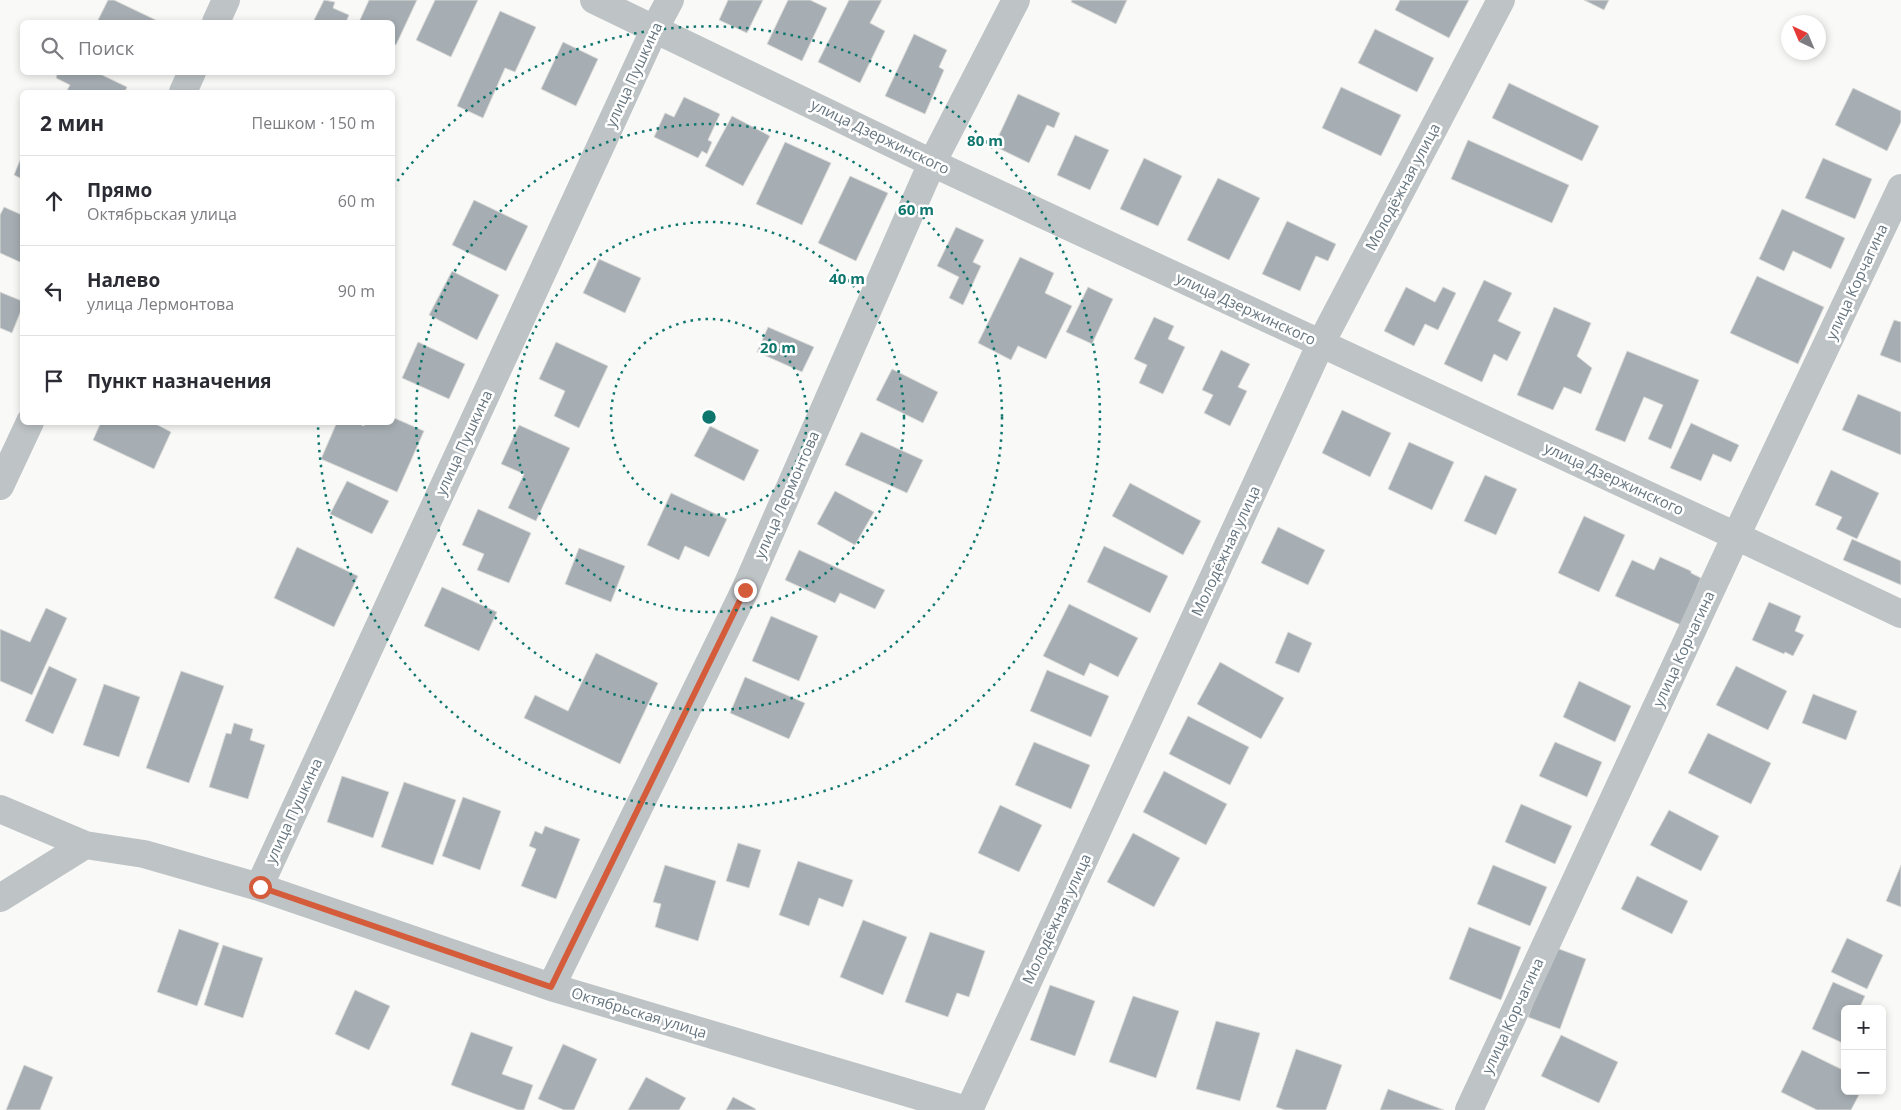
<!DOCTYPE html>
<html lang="ru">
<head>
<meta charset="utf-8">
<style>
	:root { --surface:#fff; --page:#f7f7f7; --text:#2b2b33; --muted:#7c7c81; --line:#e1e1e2 }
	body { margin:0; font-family:"Open Sans",sans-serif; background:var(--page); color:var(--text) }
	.controls { position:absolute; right:15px; bottom:15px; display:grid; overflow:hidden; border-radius:8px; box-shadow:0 2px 8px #0003 }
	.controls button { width:45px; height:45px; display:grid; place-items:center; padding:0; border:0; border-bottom:1px solid var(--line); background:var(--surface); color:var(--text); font:25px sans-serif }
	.compass { position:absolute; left:1781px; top:15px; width:45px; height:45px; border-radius:50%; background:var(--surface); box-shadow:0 2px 8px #0003; rotate:316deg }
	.stop { position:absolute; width:15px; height:15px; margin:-11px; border:4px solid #d45c3b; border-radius:50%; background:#fff }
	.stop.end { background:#d45c3b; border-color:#fff; box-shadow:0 1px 5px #0008 }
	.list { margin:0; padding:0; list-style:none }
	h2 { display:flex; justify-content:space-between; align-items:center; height:65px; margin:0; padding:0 20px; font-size:21px }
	h2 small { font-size:16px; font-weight:400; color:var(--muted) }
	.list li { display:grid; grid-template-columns:32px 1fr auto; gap:15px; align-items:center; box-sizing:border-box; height:90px; padding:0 20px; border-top:1px solid var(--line) }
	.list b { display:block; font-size:19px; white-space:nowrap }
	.list p { margin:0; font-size:16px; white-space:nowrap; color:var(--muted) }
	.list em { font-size:16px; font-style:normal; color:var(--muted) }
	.icon { flex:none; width:28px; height:28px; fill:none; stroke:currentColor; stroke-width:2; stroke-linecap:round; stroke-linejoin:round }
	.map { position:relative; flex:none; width:1901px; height:1110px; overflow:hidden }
	.search { position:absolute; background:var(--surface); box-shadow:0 2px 8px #0003; left:20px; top:20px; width:375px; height:55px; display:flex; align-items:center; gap:12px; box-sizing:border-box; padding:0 18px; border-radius:8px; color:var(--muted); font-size:19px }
	.panel { position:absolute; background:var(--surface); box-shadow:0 2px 8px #0003; left:20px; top:90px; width:375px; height:335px; border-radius:8px }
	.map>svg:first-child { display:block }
</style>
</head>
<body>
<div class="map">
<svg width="1901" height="1110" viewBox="0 0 1901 1110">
	<rect width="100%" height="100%" fill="#f9f9f7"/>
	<path fill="#a6aeb3" stroke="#dbdbd9" d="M108,0H114L160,22H97Z
		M324,0L335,2L333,8L349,15L346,22H313Z
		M369,0H417L396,45L392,44V22H359Z
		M435,0H478L451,57L416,40Z
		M728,0H763L747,33L719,20Z
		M788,0H810L827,8L802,61L767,44Z
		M849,0H882L870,23L885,31L860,83L818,62Z
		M1072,0H1127L1116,24L1071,2Z
		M1400,0H1469L1449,38L1395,10Z
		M1584,0H1609L1604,10Z
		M500,11L536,27L515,72L505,68L483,118L457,106Z
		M1375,29L1434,58L1417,92L1358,63Z
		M914,34L947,50L939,67L944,70L925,114L885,96Z
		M563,42L598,59L576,106L541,89Z
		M58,72H96L127,87L125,92H66L70,85L56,78Z
		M1509,83L1599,126L1582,161L1492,118Z
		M1341,87L1401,115L1381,156L1322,128Z
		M1853,88L1901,111V122L1887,151L1835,125Z
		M1018,94L1060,113L1054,128L1047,125L1029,163L994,146Z
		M684,97L720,114L708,140L712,142L707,154L702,151L698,158L654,137L665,113L674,117Z
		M732,116L770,136L743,186L705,166Z
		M1075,135L1109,150L1090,190L1057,175Z
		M1468,140L1569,185L1552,223L1451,179Z
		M785,142L831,163L802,225L756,204Z
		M22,155V179L14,175Z
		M1144,158L1182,176L1158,226L1120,209Z
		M1823,158L1872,179L1855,219L1805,198Z
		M850,176L888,193L856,261L818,243Z
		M1218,178L1260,198L1229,260L1187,240Z
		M474,200L528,226L506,271L452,245Z
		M4,207L22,215V263L0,253V215Z
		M1782,209L1845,238L1831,269L1793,251L1784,271L1759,259Z
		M1287,221L1336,244L1328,261L1316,256L1300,291L1262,274Z
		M956,227L984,240L973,262L981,266L963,305L949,298L959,277L937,266Z
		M1020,257L1054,273L1045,293L1072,306L1046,359L1018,346L1011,360L978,343Z
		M599,259L641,278L625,313L583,293Z
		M452,271L499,295L477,340L429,315Z
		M1757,276L1824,307L1798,364L1730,333Z
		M1484,280L1512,293L1498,321L1521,332L1507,361L1494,354L1482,382L1444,364Z
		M1088,287L1113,299L1092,344L1066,332Z
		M1406,287L1435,302L1443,287L1456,293L1438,330L1425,324L1414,346L1384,331Z
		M0,292L22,301V308L12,333L0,328Z
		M1554,307L1591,323L1577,356L1592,368L1581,394L1564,387L1553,410L1517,395Z
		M1154,317L1174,326L1168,339L1185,347L1163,394L1139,383L1147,365L1134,359Z
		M1894,320L1901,322V363L1880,355Z
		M768,327L814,347L802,372L757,352Z
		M418,342L465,364L449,399L402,378Z
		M556,342L608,366L579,428L554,416L565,391L539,379Z
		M1221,350L1250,364L1238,387L1247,391L1230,426L1204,413L1213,395L1202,390Z
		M1627,351L1699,380L1671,449L1648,439L1663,405L1644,397L1625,442L1595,430Z
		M892,369L938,392L923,423L876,400Z
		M1858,394L1901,412V455L1842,430Z
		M1342,410L1391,433L1370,477L1322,453Z
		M392,417L424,431L397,492L321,459L337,422H355L364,426L365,422H392Z
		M101,422H152L171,432L154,469L93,440Z
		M1691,423L1739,445L1731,462L1713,454L1701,481L1670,468Z
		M519,425L570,448L536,521L508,508L524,474L501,464Z
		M710,426L759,450L744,481L694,456Z
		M861,432L923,460L907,493L845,465Z
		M1409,442L1454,462L1432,510L1388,489Z
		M1831,470L1879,493L1857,539L1836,529L1842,517L1815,505Z
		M1485,475L1517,489L1496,535L1464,521Z
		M347,481L389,501L372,534L330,514Z
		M1130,483L1201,521L1183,555L1112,516Z
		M835,491L874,512L855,545L817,524Z
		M671,493L727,519L709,557L685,546L679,560L647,545Z
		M478,509L531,533L509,583L477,570L484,554L462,545Z
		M1584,516L1625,535L1599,592L1558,573Z
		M1278,527L1325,550L1308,585L1261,563Z
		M1852,539L1901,561V585L1843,560Z
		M1104,546L1168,576L1150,613L1087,582Z
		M297,547L358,576L334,627L274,598Z
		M579,548L625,566L611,602L565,584Z
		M799,550L885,590L875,609L840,593L835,603L785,580Z
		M1660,557L1691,571V573L1701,578L1681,625L1615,596L1632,560L1654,570Z
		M442,587L497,612L479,651L424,626Z
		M1769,602L1801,616L1795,631L1804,635L1793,656L1785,652L1784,654L1752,640Z
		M1069,604L1138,638L1118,677L1090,663L1084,676L1043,656Z
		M46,608L67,618L32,695L0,681V629L30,642Z
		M771,616L818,636L799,681L752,661Z
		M1288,632L1312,643L1299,673L1275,663Z
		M596,653L658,683L620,764L524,718L535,695L568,711Z
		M1220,662L1284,698L1261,739L1197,704Z
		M49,666L77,679L53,734L25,721Z
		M1736,666L1787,691L1768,730L1716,705Z
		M1047,670L1109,696L1091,737L1030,711Z
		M181,671L224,686L189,783L146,768Z
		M745,677L805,703L789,739L730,713Z
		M1579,681L1631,706L1615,742L1563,717Z
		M104,684L140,697L119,757L83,745Z
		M1813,694L1857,711L1846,740L1802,723Z
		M1188,716L1249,747L1230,785L1169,754Z
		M234,723L253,729L250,740L265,745L248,799L209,787L226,733L231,734Z
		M1708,733L1771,763L1751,804L1688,773Z
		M1034,742L1090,765L1071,809L1015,785Z
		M1555,742L1602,762L1587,797L1539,776Z
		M1164,771L1227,804L1206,845L1143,812Z
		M342,776L389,792L373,838L327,822Z
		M404,782L456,800L433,865L381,847Z
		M463,797L501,811L480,870L442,856Z
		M1521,804L1572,826L1555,864L1505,842Z
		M1000,805L1042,825L1019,872L978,853Z
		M1669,810L1719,836L1701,871L1650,845Z
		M545,826L580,839L556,899L521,886L536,849L529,846L535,831L542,834Z
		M1133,833L1180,858L1154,907L1107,882Z
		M738,843L761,850L749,888L726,881Z
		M798,861L853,880L843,907L819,898L809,926L779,915Z
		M665,865L716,881L698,941L655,927L661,904L653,902Z
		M1493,865L1547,887L1530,926L1477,904Z
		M1901,865V907L1886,901Z
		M1637,876L1688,901L1672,934L1621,909Z
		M863,920L907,937L883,995L840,977Z
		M1469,927L1521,947L1501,1000L1449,979Z
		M179,929L219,943L197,1006L157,992Z
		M930,932L985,951L969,997L957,993L948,1017L905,1002Z
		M1847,938L1883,955L1867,989L1831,972Z
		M223,945L263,958L243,1018L204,1005Z
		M1554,947L1586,959L1560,1029L1528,1017Z
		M1833,982L1865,996L1859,1009H1845V1044L1812,1029Z
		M1050,985L1095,1001L1075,1056L1030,1040Z
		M355,990L390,1006L369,1050L335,1034Z
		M1133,996L1179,1011L1156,1078L1109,1062Z
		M1216,1021L1260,1033L1240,1101L1196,1089Z
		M471,1032L513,1047L502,1074L533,1085L524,1110H518L451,1085Z
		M1561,1035L1618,1062L1599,1103L1541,1076Z
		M563,1044L597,1059L574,1110H564L538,1099Z
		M1296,1049L1342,1065L1326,1110H1285L1276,1107Z
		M1802,1050L1845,1071V1091H1861L1851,1110H1817L1781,1092Z
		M24,1065L53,1077L40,1110H6Z
		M646,1077L686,1098L679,1110H628Z
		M1388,1089L1444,1110H1380Z
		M733,1097L756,1109L755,1110H726Z"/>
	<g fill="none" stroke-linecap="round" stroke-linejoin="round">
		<path stroke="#bec3c6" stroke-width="28" d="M594,0L932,163L1736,536L1901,614
			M216,22L226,0
			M183,92L192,72
			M0,486L30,422
			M0,809L85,845L144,854L259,887L551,987L966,1110
			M259,887L655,28L670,0
			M0,898L85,845
			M551,987L745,590L932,163L1016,0
			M969,1110L1321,343L1501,0
			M1469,1110L1736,536L1901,188"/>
	</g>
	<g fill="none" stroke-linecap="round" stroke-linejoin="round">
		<path stroke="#d45c3b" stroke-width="6" d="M260,887L551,987L745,590"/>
	</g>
	<g fill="none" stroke="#0f766e" stroke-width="2.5" stroke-dasharray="2.5 5">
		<circle cx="709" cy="417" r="98"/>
		<circle cx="709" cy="417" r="195"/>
		<circle cx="709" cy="417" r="293"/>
		<path d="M393 187A391 391 0 1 1 318 424"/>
	</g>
	<g text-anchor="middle" stroke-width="5" stroke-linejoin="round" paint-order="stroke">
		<g font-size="15" fill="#66757f" stroke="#fff">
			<text transform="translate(634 75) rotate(-65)" y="5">улица Пушкина</text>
			<text transform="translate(880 137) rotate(26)" y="5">улица Дзержинского</text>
			<text transform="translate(1403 187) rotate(-62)" y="5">Молодёжная улица</text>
			<text transform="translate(1857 282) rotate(-65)" y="5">улица Корчагина</text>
			<text transform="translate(1246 309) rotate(25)" y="5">улица Дзержинского</text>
			<text transform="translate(464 443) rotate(-65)" y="5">улица Пушкина</text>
			<text transform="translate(1614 479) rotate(25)" y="5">улица Дзержинского</text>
			<text transform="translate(787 495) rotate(-66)" y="5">улица Лермонтова</text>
			<text transform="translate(1226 551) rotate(-65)" y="5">Молодёжная улица</text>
			<text transform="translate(1684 649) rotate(-65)" y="5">улица Корчагина</text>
			<text transform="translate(294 811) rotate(-65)" y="5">улица Пушкина</text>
			<text transform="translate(1057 919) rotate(-65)" y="5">Молодёжная улица</text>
			<text transform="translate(639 1013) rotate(17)" y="5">Октябрьская улица</text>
			<text transform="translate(1513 1016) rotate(-65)" y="5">улица Корчагина</text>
		</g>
	</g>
	<circle cx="709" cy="417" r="8" fill="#0f766e" stroke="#fff" stroke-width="2.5"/>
	<g font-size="15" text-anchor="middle" font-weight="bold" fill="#0f766e" stroke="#fff" stroke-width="5" stroke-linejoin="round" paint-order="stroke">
		<text x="985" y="146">80 m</text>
		<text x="916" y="215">60 m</text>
		<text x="847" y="284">40 m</text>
		<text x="778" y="353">20 m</text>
	</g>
</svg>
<div class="controls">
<button>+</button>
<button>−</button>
</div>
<svg class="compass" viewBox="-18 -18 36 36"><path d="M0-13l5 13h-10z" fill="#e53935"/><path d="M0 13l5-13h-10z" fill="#7c7c81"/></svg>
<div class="stop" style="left:260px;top:887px"></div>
<div class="stop end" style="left:745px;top:590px"></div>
<div class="search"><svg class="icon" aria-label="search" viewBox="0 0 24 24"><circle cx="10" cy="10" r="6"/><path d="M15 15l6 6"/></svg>Поиск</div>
<section class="panel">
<h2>2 мин<small>Пешком · 150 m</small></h2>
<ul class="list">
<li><svg class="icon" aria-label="ahead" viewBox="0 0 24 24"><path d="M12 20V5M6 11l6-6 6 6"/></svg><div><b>Прямо</b><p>Октябрьская улица</p></div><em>60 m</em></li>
<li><svg class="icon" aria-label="left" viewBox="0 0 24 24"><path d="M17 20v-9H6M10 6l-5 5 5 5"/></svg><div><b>Налево</b><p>улица Лермонтова</p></div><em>90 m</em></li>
<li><svg class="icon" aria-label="arrive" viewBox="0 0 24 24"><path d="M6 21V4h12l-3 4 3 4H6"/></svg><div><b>Пункт назначения</b></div></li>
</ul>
</section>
</div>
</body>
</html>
